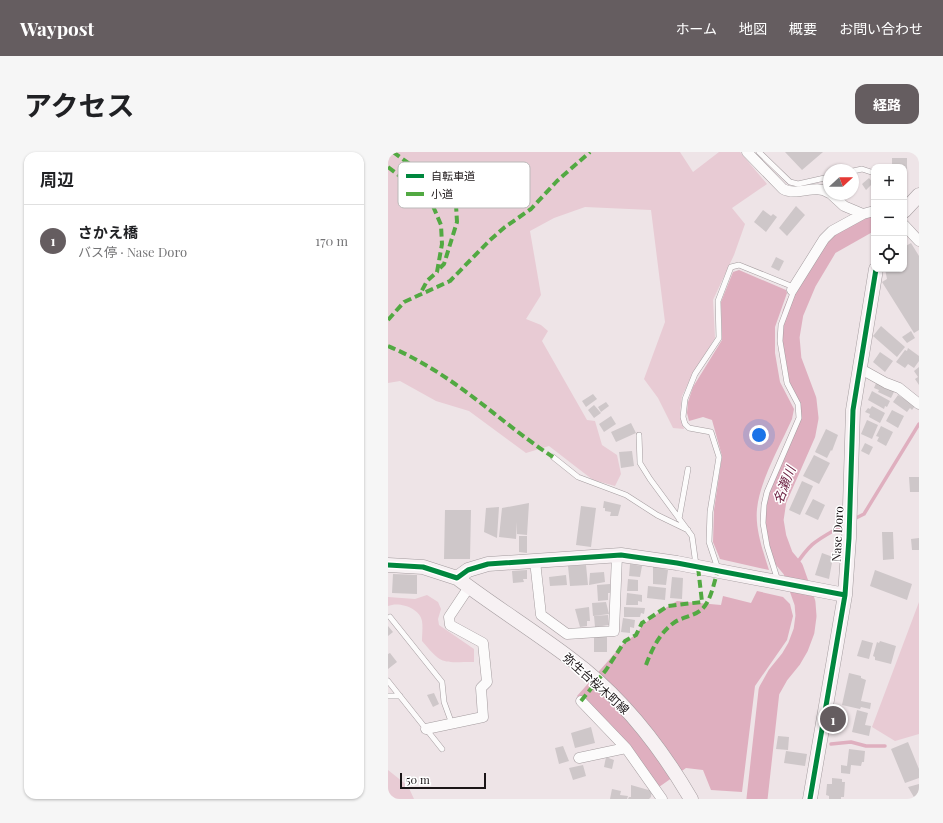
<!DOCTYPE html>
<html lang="ja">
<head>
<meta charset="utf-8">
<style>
	:root { --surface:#fff; --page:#f6f6f6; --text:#202124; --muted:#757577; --line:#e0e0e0; --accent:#655d60 }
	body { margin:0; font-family:"Playfair Display","Noto Sans JP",serif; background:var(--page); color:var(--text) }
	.controls { position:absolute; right:12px; top:12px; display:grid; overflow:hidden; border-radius:8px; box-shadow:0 1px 3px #0004 }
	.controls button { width:36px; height:36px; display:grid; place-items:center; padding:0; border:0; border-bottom:1px solid var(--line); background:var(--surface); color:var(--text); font:20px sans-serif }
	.compass { position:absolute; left:435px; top:12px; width:36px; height:36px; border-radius:50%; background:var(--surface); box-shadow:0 1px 3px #0004; rotate:69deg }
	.scale { position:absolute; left:12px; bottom:10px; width:86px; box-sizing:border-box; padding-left:4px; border:2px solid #1b1517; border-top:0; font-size:11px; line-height:14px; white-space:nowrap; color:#1b1517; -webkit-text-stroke:3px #fff; paint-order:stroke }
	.you { position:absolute; left:371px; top:283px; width:14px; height:14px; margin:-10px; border:3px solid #fff; border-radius:50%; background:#1a73e8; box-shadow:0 0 0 6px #1a73e833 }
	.badge { display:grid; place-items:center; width:26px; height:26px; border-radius:50%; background:var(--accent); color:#fff; font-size:13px; font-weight:700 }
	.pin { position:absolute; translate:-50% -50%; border:2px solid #fff; box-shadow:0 1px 4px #0006 }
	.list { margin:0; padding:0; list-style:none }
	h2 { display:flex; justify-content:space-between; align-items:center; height:52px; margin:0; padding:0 16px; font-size:17px }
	h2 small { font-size:13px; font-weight:400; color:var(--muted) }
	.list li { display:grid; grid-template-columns:26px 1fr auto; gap:12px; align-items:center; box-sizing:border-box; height:72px; padding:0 16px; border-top:1px solid var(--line) }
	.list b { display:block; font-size:15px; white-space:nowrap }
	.list p { margin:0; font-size:13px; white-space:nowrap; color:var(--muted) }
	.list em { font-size:13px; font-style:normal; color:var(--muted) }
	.icon { flex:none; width:22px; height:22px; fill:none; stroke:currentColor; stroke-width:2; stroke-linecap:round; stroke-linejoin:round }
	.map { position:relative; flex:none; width:531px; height:647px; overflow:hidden; border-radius:12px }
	header { display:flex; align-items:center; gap:24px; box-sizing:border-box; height:56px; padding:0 20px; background:var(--accent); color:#fff }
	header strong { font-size:19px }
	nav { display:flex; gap:22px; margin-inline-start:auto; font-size:14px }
	.intro { display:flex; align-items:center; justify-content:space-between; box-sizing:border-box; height:96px; padding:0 24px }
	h1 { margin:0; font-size:28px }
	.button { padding:10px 18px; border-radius:12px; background:var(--accent); color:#fff; font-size:14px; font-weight:700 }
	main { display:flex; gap:24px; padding:0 24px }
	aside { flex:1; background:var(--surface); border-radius:12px; box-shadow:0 1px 3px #0004 }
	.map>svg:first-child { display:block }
</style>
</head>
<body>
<header>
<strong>Waypost</strong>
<nav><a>ホーム</a><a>地図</a><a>概要</a><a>お問い合わせ</a></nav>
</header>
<div class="intro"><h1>アクセス</h1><a class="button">経路</a></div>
<main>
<aside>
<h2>周辺<small></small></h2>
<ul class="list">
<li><span class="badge">1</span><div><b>さかえ橋</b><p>バス停 · Nase Doro</p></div><em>170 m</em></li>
</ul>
</aside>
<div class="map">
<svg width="531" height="647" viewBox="0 0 531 647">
	<rect width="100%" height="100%" fill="#eee4e7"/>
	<path fill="#e8cbd4" d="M0,0H292L305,20L331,0H352L379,32L344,56L357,72L346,103L325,148L327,186L305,222L294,244L292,261L296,277L285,276L270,246L256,227L277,170L263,58L197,55L166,66L142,79L153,143L138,167L153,173L160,179L154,189L199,268L207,269L214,293L229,303L233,322L227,334L205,328L161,294L138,301L81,259L48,249L12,229L0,231Z
		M39,443L50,450L53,457L50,467L51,473L86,497V510C54,510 55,514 34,489C34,483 35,475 34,469C32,456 11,449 0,454V445L27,447Z
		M531,450V582L507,589L484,575Z
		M0,618L20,634L26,647H0Z"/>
	<path fill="#dfafbf" d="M351,118L398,138L399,141L387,175V201L392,230L406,257L404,267C392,294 372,328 369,357C367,377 375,399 381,418L332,407L325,390L326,358L334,304L324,268L315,265L301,269L299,261L300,250L305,235L334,188L333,150L345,120Z
		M369,439L395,445L402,452L405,464L399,488L367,534L354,640L323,638L315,618L298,616L271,635L225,578L189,544L236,491L247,483L256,472L271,460L289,449L333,453L335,444L363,451Z"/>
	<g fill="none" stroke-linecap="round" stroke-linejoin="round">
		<path stroke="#dfafbf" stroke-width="3.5" d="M466,367L476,362L531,272
			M405,417C424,388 428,389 457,372
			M443,592L463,590L478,594H497"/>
		<path stroke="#dfafbf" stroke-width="21" d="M369,647L381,539L390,523L403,507L410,495L416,479L418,464L417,451L405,417L395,405L388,386L385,368L388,348L417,282L420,266L418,248L403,208L401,185L405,161L418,130L440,93L486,67"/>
	</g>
	<path fill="#cec7c9" d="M397,0H435L414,18Z
		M504,6H519V25H516V15H504Z
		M481,26L485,31L478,38L474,32Z
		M408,54L417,63L399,84L391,76Z
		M375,58L383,64L385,62L389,65L378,80L366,70Z
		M523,91L531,104V178L526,181L494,130L499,127L497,117H516V95Z
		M388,105L396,109L391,119L383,115Z
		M493,174L517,195L509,205L485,184Z
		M523,179L527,186L519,191L514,185Z
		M520,196L531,204V209L526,216L520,212L517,216L508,210L517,198L519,199Z
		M492,200L505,209L497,220L485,210Z
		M531,215V233L527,227L530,225L526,219Z
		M489,229L507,238L503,246L490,240L491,238L486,236Z
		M484,239L502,249L499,255L497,254L496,257L480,248Z
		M205,242L209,247L198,255L194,249Z
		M510,243L527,254L524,258L522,256L519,260L505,250Z
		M218,250L221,254L213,260L210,255Z
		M206,253L213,261L206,266L200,258Z
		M484,254L497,261L492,271L481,265L482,262L477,260L480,256L482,257Z
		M504,258L516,264L510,276L498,269Z
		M223,264L228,272L216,280L211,272Z
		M479,268L490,273L484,287L473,282Z
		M243,271L248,281L228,290L223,280Z
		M493,274L505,280L498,294L489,289L491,285L488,284Z
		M438,277L450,283L444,299L443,298L439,306L427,300Z
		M477,291L485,295L481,303L473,299Z
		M244,299L246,314L233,316L231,300Z
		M426,303L442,311L431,332L415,324Z
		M521,325H531V340H522Z
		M414,329L425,334L412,363L401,358Z
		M425,347L437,353L430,368L417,362Z
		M216,349L233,353L230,364H222L223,360L217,359V356H215Z
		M141,351L139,383L129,382V370L128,387L111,385L114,356Z
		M193,354L208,356L203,395L188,393Z
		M111,355L109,386L96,380L98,356Z
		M57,358H83L82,407H56Z
		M494,380H505L506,407L495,408Z
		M131,384H139V401L131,400Z
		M531,386V398H524L523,387Z
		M434,401L445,405L441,427L427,423Z
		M242,412L254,414L252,425L241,424Z
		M198,413L200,433L182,434L180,414Z
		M265,414L280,418L278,433L265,432Z
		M139,418V427H135L136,430L125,431L124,419Z
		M487,418L524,432L519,448L482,434Z
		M216,420L217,430L201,433L202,421Z
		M5,422L29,423V442L4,441Z
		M178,423L179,433L162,434L161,425Z
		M284,425L295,426L294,447L282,446Z
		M240,427L250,428V439H239Z
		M222,432L223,441H220V448L210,449L209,433Z
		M260,434L278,436L277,448L259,446Z
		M239,441L254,443V450L250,449V453H238Z
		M218,450L221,462L205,464L204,451Z
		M201,455L202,469H199V474L192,475L187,457Z
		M236,455L257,456L256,462L253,461L252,465H236Z
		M220,463L221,473L207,475L206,464Z
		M235,466L247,468L246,476L242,475V481L233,480Z
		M0,474L5,480L0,484Z
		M206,485H219V500H206Z
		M474,488L485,491L481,507L469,504Z
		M492,489L508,494L503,512L487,508V505L485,504L489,490L491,491Z
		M2,501L9,510L0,517V502Z
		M461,521L473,524V526L478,528L473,549L483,551L482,557L473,555L472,557L454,553Z
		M46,541L51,552L45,555L39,543Z
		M469,558L480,561L477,573L483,574L481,584L464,580Z
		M203,575L207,591L187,596L183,581Z
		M390,584L401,585L400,598L388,597Z
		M520,590L531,617V626L517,631L503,597Z
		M175,594L181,609L171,612L167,596Z
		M461,597L477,599L476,610H474L473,614L463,613L462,622L453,621V613L459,614Z
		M398,599L419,602L417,614L396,611Z
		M218,605L226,608L224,617L216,615Z
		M195,613L198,624L185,628L181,616Z
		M444,626L454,627V630H457L456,645H453V647H441V644L438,643L439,632H444Z
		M531,632V646L527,647L520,635Z
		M243,633L264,639L263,645L261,647H240L241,645H243Z
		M224,637L233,639L232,643L240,644L239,647H222Z"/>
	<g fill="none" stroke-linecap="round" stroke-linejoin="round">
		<g stroke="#a49c9f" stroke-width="6">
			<path id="lane" d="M371,0L402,30L410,32L441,25
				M465,19L474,17L486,21
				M251,283L252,311L262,327L304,384L308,413
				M165,305L190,325L238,343L269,363L300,378
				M291,367L300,317
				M330,417L321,390L322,360L331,305L323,280L301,276L297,272L295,265L297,247L307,222L331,186L330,149L343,115L351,113L403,134L405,141L393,173L392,189L399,231L410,252L411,266L379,340L376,353L375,371L379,394L390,429
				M2,465L54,530L56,550L64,572
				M0,529L54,597
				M0,544H12"/>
		</g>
		<g stroke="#a49c9f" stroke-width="11">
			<path id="street" d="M359,0L395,37C410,45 427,31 441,41
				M443,42L456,54L475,62
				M516,73L531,89
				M404,138L436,87L444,79L475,62L486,59
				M471,216L498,231L511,236L531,252
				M147,409L153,463L179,482L226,479L229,403
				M193,549L238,596L274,647
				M38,577L95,565L93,536L99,530L95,491L62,473L61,465L81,435
				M191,606L238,596"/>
		</g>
		<g stroke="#a49c9f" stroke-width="15">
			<path id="secondary" d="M516,59L531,43
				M0,413L35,415L69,426L80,418L100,412L233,403L289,411L457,443
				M69,426C106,454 146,479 183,507C233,544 272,594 303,647
				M422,647L457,443L461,386L465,258L488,117"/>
		</g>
		<use href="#lane" stroke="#fcfbfb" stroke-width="5"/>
		<use href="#street" stroke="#fcfbfb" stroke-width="10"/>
		<use href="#secondary" stroke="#f7f1f3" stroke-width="14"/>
		<path stroke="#52a942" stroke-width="4" stroke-dasharray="8 4" stroke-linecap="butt" d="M5,0L34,21L54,29L61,38L68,53L69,70L56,112L49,119
			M0,15L34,41L45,54L53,73L54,92L49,120L39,129L31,144
			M0,168L16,150L62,129L102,88L117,75L143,57L169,29L202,0
			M0,194C14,200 28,207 41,215C85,241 122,277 165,305
			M258,513C264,497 272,480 287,470C295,465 306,464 313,458C323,450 326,430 330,418
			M193,549L218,518L237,489L248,483L254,471L280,454L314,450L310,415"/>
		<g stroke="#fff" stroke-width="8">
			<path id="cycleway" d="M0,413L35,415L69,426L80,418L100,412L233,403L289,411L457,443
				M422,647L457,443L461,386L465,258L488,117"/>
		</g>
		<use href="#cycleway" stroke="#00873e" stroke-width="5"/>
	</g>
	<g text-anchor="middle" stroke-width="3" stroke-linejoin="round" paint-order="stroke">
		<g font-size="12" fill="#1b1517" stroke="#fff">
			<text transform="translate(450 382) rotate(-87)" y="4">Nase Doro</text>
			<text transform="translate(208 532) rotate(42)" y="4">弥生台桜木町線</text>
		</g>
		<g font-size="13" font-style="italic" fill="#6e2243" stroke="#fff">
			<text transform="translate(396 333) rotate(-69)" y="5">名瀬川</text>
		</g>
	</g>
	<rect x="10" y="10" width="132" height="46" rx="6" fill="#fff" stroke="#bbb9b9" stroke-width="1"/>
	<rect x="18" y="22" width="18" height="4" fill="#00873e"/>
	<rect x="18" y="40" width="18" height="4" fill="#52a942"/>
	<g font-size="11" fill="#1b1517">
		<text x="43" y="28">自転車道</text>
		<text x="43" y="46">小道</text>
	</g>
</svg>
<div class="controls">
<button>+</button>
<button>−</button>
<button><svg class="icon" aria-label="locate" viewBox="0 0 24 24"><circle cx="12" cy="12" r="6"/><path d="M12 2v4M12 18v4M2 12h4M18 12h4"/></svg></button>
</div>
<svg class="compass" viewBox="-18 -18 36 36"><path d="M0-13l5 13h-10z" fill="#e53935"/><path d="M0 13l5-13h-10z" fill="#757577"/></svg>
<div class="scale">50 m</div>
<div class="you"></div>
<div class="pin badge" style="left:445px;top:567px">1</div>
</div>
</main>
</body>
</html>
